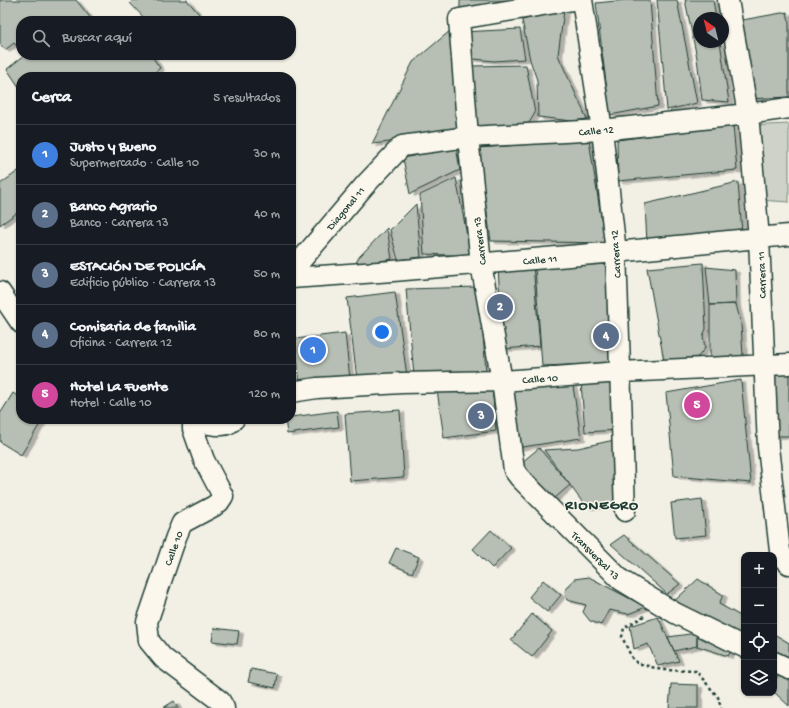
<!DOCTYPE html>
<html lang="es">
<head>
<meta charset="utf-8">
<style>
	:root { --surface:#171b24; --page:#20242c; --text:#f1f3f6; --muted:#9ea1a6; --line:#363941; --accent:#d1495b }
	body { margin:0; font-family:"Gochi Hand",sans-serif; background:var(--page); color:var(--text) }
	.controls { position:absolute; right:12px; bottom:12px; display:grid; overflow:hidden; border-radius:8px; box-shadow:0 1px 3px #0004 }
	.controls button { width:36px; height:36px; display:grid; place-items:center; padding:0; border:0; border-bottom:1px solid var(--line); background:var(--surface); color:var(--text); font:20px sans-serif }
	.compass { position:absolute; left:693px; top:12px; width:36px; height:36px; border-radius:50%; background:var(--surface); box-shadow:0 1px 3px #0004; rotate:325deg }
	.you { position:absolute; left:382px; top:332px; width:14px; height:14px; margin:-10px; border:3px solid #fff; border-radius:50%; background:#1a73e8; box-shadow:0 0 0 6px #1a73e833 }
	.badge { display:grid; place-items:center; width:26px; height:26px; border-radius:50%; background:var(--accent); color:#fff; font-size:13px; font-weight:700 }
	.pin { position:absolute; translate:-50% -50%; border:2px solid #fff; box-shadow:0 1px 4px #0006 }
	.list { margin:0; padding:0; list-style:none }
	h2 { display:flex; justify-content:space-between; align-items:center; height:52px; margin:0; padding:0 16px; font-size:17px }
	h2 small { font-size:13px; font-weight:400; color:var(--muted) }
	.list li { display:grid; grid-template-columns:26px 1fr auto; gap:12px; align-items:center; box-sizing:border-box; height:60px; padding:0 16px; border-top:1px solid var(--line) }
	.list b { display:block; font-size:15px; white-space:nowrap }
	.list p { margin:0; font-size:13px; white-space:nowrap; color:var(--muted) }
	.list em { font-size:13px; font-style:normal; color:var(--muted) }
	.icon { flex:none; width:22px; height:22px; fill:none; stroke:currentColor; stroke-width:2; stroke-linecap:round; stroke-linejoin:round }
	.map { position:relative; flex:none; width:789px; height:708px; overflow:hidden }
	.search { position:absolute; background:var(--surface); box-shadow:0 1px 3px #0004; left:16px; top:16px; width:280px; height:44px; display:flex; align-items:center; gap:10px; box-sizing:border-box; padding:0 14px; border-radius:16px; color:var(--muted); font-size:15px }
	.panel { position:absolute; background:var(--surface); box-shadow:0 1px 3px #0004; left:16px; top:72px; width:280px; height:352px; border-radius:16px }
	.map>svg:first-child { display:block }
</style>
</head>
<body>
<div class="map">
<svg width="789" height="708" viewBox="0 0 789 708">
	<defs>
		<filter id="shadow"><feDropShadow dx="4.5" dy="2.5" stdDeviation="0" flood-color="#0004"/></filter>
	</defs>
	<rect width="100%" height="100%" fill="#f2f0e5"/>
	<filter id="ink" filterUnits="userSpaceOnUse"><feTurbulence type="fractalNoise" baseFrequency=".025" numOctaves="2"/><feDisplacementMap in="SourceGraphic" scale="8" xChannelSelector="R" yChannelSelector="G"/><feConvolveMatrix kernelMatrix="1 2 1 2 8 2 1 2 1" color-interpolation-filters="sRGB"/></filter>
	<g filter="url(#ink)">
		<path fill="#cfd2c8" stroke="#77887e" d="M789,124V202L758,200L747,126Z"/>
		<path fill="#b7beb3" stroke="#1f3d34" filter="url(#shadow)" d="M0,0H76L93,21H21V51L14,43L5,50L0,44Z
			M133,0H187L205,21H147L130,3Z
			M460,0H521L460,12Z
			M626,0H650L658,106L610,115L596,3Z
			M657,0H677L697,103L667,110Z
			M685,0H713L716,18H699V42H720L729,102L702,100L697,58Z
			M564,10L558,55L587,119L572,121L538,117L537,80L530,60L522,20Z
			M787,12L789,23V97L748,99L737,21Z
			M520,29L525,59L494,61L464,58L462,32Z
			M451,30L458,134L372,144L413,62Z
			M25,55H151L160,68L149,77H21V90L7,69Z
			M526,65L535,113L529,123L474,129L470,66Z
			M733,125L737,170L618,181L617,140Z
			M589,140L605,243L491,241L478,148Z
			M456,147L460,170L410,194L403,158Z
			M21,169V210L0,225V184Z
			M456,178L471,256L424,254L420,195Z
			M738,182L742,233L647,244L645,204Z
			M416,204L421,257L398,260L390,230Z
			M387,228L392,259L355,265L359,257Z
			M703,263L706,329L703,336L705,348L698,357L664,361L647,268Z
			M605,264L619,363L542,366L535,268Z
			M533,265L540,346L503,349L498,268Z
			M706,267L735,270L736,304L710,305Z
			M479,287L486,371L414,376L406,289Z
			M395,292L407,376L357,379L347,298Z
			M736,304L741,324L743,356L710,361V305Z
			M345,333L350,379L300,385L295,339Z
			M789,373V436H772L769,374Z
			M572,380L581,438L516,448L507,390Z
			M741,380L751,483L674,476L666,393Z
			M614,381L618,430L585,432L581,383Z
			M492,386L496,431L444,438L437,390Z
			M13,393L21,398V419H43L21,455L0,442V414Z
			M400,410L404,477L350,481L345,414Z
			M337,411L339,427L287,434L285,419H291V417Z
			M614,440L615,506L586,507L544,450L578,448Z
			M539,448L570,485L548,504L516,467Z
			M702,499L706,535L675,538L671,503Z
			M491,530L511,548L492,568L473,549Z
			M624,535L680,584L667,594L611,544Z
			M396,548L419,557L412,573L389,563Z
			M589,577L602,584L646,607L628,614L609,610L601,625L590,621L583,612L586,605L567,600L565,591L574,579Z
			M698,579L723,595L719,604L744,618V644L670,605Z
			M543,580L561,595L547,612L529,597Z
			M532,614L552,631L532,657L511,640Z
			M658,617L679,661L658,666L648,644L634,649L630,626Z
			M214,628L239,631L237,644L212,641Z
			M697,633L735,645L728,656L697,646Z
			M697,633V646L674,651L668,637Z
			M774,634L789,643V668L774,660Z
			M251,669L277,674L275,688L248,682Z
			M782,674L789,680V706L774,692V679Z
			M671,684L698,685V708H669Z
			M174,701L178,708H163Z"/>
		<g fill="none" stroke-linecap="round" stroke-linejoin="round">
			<g stroke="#1f3d34" stroke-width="23">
				<path id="minor" d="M573,0L459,19L468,137L481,264L502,381L514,470L520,478L621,580L675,613L744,647
					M582,0L602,130L616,252L625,511
					M728,0L748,114L759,238L768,447L780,551L784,559L789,564
					M291,272L365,185L402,146L468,137L602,130L748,114L789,108
					M291,278L393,271L616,252L789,235
					M0,292L21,323
					M291,392L317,388L402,383L502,381L620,372L789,364
					M774,662L789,669
					M224,708L220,701L163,658L149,641L147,622L176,537L182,523L214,506L219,502L223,496L204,460L193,429V425L197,422C209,423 226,430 234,419"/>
			</g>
			<path stroke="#1f3d34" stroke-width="2.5" stroke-dasharray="3 3" stroke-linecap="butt" d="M644,616L624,628L622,637L632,658L637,663L662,670L696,671L718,697L721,708"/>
			<use href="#minor" stroke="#fbf7ec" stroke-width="20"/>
		</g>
	</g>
	<g text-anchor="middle" stroke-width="3" stroke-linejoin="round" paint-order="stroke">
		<g font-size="11" fill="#1f3d34" stroke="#fbf7ec">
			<text transform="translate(596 130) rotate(-5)" y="4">Calle 12</text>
			<text transform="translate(345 208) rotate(-50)" y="4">Diagonal 11</text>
			<text transform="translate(479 241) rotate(-97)" y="4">Carrera 13</text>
			<text transform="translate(615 254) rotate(-94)" y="4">Carrera 12</text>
			<text transform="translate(540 259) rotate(-5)" y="4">Calle 11</text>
			<text transform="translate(761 275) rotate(-92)" y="4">Carrera 11</text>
			<text transform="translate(540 378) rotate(-4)" y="4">Calle 10</text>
			<text transform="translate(173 548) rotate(-70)" y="4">Calle 10</text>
			<text transform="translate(596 555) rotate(45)" y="4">Transversal 13</text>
		</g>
		<g font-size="15" font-weight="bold" letter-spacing="1" fill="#1f3d34" stroke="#fbf7ec">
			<text x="602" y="509">RIONEGRO</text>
		</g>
	</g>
</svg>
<div class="controls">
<button>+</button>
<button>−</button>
<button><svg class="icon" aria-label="locate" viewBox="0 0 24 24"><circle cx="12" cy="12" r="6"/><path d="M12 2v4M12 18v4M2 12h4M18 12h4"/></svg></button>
<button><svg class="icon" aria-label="layers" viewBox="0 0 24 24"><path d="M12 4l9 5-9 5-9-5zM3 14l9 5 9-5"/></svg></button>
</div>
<svg class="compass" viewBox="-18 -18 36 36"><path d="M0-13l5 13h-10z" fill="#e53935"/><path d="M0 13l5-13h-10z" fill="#9ea1a6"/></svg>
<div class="you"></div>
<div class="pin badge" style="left:313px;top:350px;background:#3f7fe0">1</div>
<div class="pin badge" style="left:500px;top:307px;background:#5c6f8a">2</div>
<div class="pin badge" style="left:481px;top:416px;background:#5c6f8a">3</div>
<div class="pin badge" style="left:606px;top:336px;background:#5c6f8a">4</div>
<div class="pin badge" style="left:697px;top:405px;background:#d1479c">5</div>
<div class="search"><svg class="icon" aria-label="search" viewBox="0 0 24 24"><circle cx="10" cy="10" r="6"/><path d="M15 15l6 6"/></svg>Buscar aquí</div>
<section class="panel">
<h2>Cerca<small>5 resultados</small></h2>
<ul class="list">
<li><span class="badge" style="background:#3f7fe0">1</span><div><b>Justo y Bueno</b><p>Supermercado · Calle 10</p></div><em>30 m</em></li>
<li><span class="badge" style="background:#5c6f8a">2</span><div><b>Banco Agrario</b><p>Banco · Carrera 13</p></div><em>40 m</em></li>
<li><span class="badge" style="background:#5c6f8a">3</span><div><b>ESTACIÓN DE POLICÍA</b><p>Edificio público · Carrera 13</p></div><em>50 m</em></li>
<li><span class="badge" style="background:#5c6f8a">4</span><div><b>Comisaria de familia</b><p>Oficina · Carrera 12</p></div><em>80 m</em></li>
<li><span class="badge" style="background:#d1479c">5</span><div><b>Hotel La Fuente</b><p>Hotel · Calle 10</p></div><em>120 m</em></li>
</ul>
</section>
</div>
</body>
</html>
